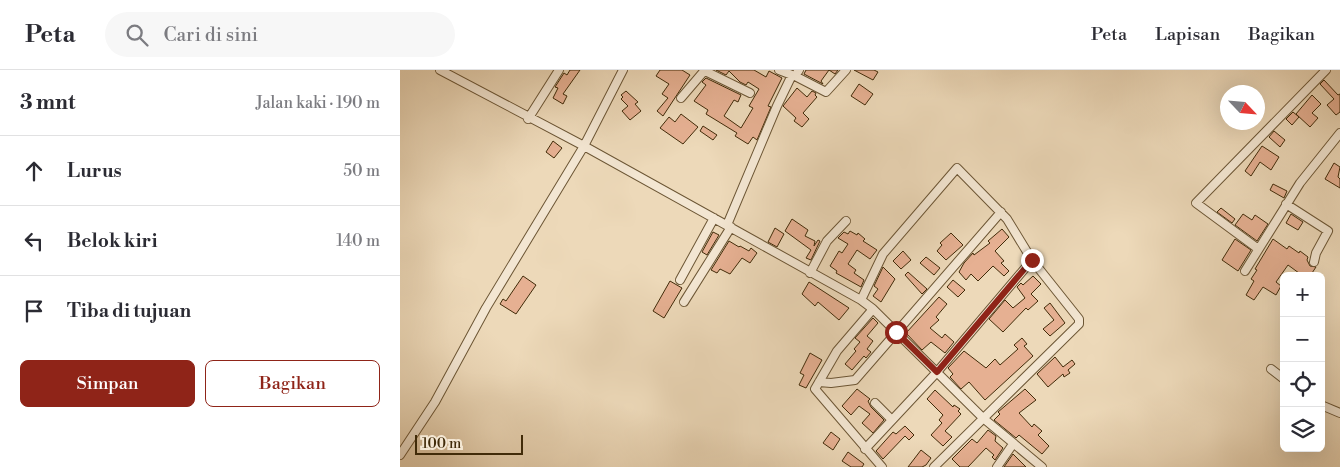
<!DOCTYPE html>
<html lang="id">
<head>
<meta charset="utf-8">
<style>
	:root { --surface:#fff; --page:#f7f7f7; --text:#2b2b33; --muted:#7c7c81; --line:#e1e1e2; --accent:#8f2418 }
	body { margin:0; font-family:"Libre Bodoni",serif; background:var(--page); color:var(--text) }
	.controls { position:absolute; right:15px; bottom:15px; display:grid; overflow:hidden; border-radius:8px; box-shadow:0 5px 20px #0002 }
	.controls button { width:45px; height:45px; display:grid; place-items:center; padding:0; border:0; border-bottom:1px solid var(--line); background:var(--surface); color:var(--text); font:25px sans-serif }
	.compass { position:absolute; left:820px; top:15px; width:45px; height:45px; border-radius:50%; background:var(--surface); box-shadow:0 5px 20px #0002; rotate:116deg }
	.scale { position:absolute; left:15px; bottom:12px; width:108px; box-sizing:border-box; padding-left:5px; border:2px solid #412b09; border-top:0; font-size:14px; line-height:18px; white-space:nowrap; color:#412b09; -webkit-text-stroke:4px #f3e6d2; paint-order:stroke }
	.stop { position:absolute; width:15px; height:15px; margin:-11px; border:4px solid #8f2418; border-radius:50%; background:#fff }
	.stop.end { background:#8f2418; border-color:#fff; box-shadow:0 1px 5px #0008 }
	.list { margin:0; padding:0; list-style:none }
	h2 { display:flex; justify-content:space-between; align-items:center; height:65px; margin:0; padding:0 20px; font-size:21px }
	h2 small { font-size:16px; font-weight:400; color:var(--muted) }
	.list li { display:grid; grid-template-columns:32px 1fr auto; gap:15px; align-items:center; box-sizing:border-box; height:70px; padding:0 20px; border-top:1px solid var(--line) }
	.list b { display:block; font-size:19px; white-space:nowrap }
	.list em { font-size:16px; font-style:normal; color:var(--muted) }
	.actions { display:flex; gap:10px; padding:15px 20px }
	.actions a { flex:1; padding:11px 0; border:1px solid var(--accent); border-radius:8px; text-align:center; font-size:18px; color:var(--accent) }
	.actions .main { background:var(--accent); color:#fff }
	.icon { flex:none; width:28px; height:28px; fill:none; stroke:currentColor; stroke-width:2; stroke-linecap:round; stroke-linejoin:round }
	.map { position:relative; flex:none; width:940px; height:397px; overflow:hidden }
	header { display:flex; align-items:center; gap:30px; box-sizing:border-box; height:70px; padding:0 25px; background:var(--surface); border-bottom:1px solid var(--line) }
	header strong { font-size:24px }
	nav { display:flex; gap:28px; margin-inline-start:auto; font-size:18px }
	.search { width:350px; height:45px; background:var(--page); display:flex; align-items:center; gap:12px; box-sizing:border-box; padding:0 18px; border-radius:28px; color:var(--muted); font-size:19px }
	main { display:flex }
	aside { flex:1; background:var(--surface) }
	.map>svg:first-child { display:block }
</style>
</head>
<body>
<header>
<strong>Peta</strong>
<div class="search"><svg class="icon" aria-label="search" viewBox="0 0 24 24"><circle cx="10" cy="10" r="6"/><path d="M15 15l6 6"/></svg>Cari di sini</div>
<nav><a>Peta</a><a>Lapisan</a><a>Bagikan</a></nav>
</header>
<main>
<aside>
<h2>3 mnt<small>Jalan kaki · 190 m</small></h2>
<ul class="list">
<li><svg class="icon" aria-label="ahead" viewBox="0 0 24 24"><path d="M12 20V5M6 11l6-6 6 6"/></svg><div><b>Lurus</b></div><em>50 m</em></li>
<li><svg class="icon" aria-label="left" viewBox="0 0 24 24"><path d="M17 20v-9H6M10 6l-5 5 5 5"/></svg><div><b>Belok kiri</b></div><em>140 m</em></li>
<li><svg class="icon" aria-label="arrive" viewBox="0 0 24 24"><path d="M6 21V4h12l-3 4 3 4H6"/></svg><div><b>Tiba di tujuan</b></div></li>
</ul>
<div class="actions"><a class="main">Simpan</a><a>Bagikan</a></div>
</aside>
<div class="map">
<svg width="940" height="397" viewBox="0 0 940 397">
	<rect width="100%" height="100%" fill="#edd9b9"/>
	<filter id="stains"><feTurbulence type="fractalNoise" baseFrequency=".004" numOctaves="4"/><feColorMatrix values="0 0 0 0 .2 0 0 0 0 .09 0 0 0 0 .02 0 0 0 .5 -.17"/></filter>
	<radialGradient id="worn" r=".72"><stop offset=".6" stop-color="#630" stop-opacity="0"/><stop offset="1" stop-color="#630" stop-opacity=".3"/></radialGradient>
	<path fill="#e6b092" stroke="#412b09" d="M170,0H180L163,24L167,26L163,34L153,28L158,18L155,17L164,3L167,5Z
		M260,0H282L290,5L263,46L257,41L268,28L262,24L269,14L256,6Z
		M316,0H354L366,7L369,1L382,8L368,36L371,37L357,70L353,67L348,74L335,66L337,63L306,44L308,40L294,31L306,15L302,12L306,8L341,25L338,32L334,30L324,46L341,58L353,38L349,36L359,19L348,12L346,15L340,12L329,1L326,5Z
		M406,0H438L435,4L429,0L421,11L423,14L404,4Z
		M454,0H474L478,2L473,10Z
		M924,10L938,25L940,24V42L936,45L927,35L934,29L920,14Z
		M459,14L473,24L465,35L451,26Z
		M397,18L407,27L412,21L416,23L415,25L417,27L403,43L409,49L402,57L394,51L396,48L383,36Z
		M226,21L238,32L235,34L241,41L230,50L222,41L228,36L221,29L223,27L221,25Z
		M912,25L921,34L912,43L918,48L910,57L896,44Z
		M893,42L899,47L892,55L886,49Z
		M281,44L298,57L283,74L260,58L269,47L275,52Z
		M303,56L317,65L313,70L300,61Z
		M874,61L885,70L880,77L869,67Z
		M153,71L162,78L154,88L146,82Z
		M862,76L879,87L871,100L860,92L851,106L845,101Z
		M934,93L940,97L938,107L940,109V118L925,109Z
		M873,114L887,121L884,128L870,120Z
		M821,138L835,149L832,153L817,142Z
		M843,144L852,150L855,145L868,154L857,171L835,155Z
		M891,144L903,152L898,160L886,153Z
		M392,149L408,160L405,166L415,171L414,176L418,170L420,171L411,190L406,188L411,180L385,161Z
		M375,158L384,164L377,177L368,172Z
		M602,159L609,167L595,181L604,191L601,193L609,201L604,206L593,196L578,211L571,204L566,210L559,202L564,193L573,183L574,185L590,173L588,171Z
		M450,161L457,165L458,163L465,169L463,171L477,180L470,189L457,180L448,194L456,200L454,203L464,210L461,217L436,203L437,201L430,196L439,181L442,183L448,174L438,168L444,162L448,164Z
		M313,162L319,165L307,185L302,182Z
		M551,163L563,175L546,190L537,181L542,175L540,173Z
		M835,169L851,180L838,201L822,190Z
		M873,169L887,179L889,176L899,183L900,181L908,187L907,190L910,196L916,197L910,206H903L888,195L876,212L881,216L876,225L863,217L854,230L846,225L854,211L851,209L857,200L855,199Z
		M329,171L339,177L340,176L349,181L351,178L357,183L350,193L342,188L330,204L320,199L317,203L311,200Z
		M503,181L511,190L501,199L493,191Z
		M526,187L540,198L534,205L520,193Z
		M483,197L495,209L481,232L473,226L478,219L474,216Z
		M508,202L527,219L522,224L505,205Z
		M123,206L136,215L116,244L100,234L103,229L106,231Z
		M633,206L641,214L631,224L638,231L628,240L626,238L603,262L589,249L605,230L613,238L625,228L617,217L621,213L623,215Z
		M553,210L565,220L558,227L547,217Z
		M270,211L282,218L264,248L253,241Z
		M409,212L449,238L439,250L418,232L415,236L402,224Z
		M539,227L547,234L536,247L539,250L530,258L542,268L545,264L554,272L545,283L531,272L522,280L506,263Z
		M650,233L665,253L650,266L643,259L654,250L644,238Z
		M473,248L478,253L467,266L473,271L467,279L471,282L466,288L464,286L452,300L445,294L456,281L454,279L460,272L455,268Z
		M622,268L627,274L624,276L633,286L585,330L569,312L561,319L550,307L553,304L548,298L564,281L586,298L595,289L600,295L618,279L614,275Z
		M410,283L422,290L406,318L399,315L404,305L400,303Z
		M655,287L663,297L672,290L675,294L668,300L670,303L664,307L663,304L648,317L637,304Z
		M457,319L470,329L468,331L471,337L484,350L473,363L462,353L470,344L459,336L451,345L442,336Z
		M625,319L636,330L619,343L632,357L634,354L642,361L638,365L649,376L642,384L619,365L616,368L594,350L600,344L598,342Z
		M535,320L553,337L554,335L560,339L558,341L561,344L545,361L552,367L543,376L531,365L542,353L539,350L543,345L527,329Z
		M505,356L514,365L509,370L505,366L483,389L476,381L493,362L496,364Z
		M588,360L596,366L595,371L603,378L595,390L592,387L594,385L586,378L568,397H560L552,389L572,369L577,373Z
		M431,362L440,369L433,380L423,373Z
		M521,380L531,388L526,395L522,397H508Z
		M448,382L464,394L462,397H451L442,391Z
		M613,384L626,397H604Z"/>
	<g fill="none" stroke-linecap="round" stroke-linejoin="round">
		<g stroke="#6c5635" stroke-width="10">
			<path id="street" d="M40,0L184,76L461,230L473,239L583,348L642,397
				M379,0L392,5
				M305,1L350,23
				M395,6L426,22L446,0
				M281,28L305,0
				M128,49L159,0
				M886,134L928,161L916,183L914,192
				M327,155L377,36L392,5L395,6L399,0
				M857,178L796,133L926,0
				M845,201L900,113L940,63
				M410,203L427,171L446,151
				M280,210L314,148
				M461,230L483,184L557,98L607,149L632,190L679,249V254L534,397
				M284,232L331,157
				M473,239L437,281L415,319L482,397
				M871,299L884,309
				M419,312L431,313L455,310L601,142
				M475,333L492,350
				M921,335L940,343
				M465,379L537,302L632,190
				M0,385L35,332L86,238L184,76L223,0
				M597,397L613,374"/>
		</g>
		<use href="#street" stroke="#f3e6d2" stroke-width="8"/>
	</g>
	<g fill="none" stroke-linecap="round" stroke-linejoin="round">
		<path stroke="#8f2418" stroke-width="6" d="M496,262L537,302L632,190"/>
	</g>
	<rect width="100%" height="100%" filter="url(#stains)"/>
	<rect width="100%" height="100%" fill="url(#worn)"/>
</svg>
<div class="controls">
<button>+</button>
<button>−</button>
<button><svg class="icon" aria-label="locate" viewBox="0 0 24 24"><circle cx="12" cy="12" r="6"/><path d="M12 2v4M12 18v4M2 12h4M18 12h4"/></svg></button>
<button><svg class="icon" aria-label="layers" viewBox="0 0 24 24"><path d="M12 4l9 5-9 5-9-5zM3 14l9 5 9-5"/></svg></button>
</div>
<svg class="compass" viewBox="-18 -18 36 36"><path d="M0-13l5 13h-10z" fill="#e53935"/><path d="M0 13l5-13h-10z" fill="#7c7c81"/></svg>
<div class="scale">100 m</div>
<div class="stop" style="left:496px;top:262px"></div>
<div class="stop end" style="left:632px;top:190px"></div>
</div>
</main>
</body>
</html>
